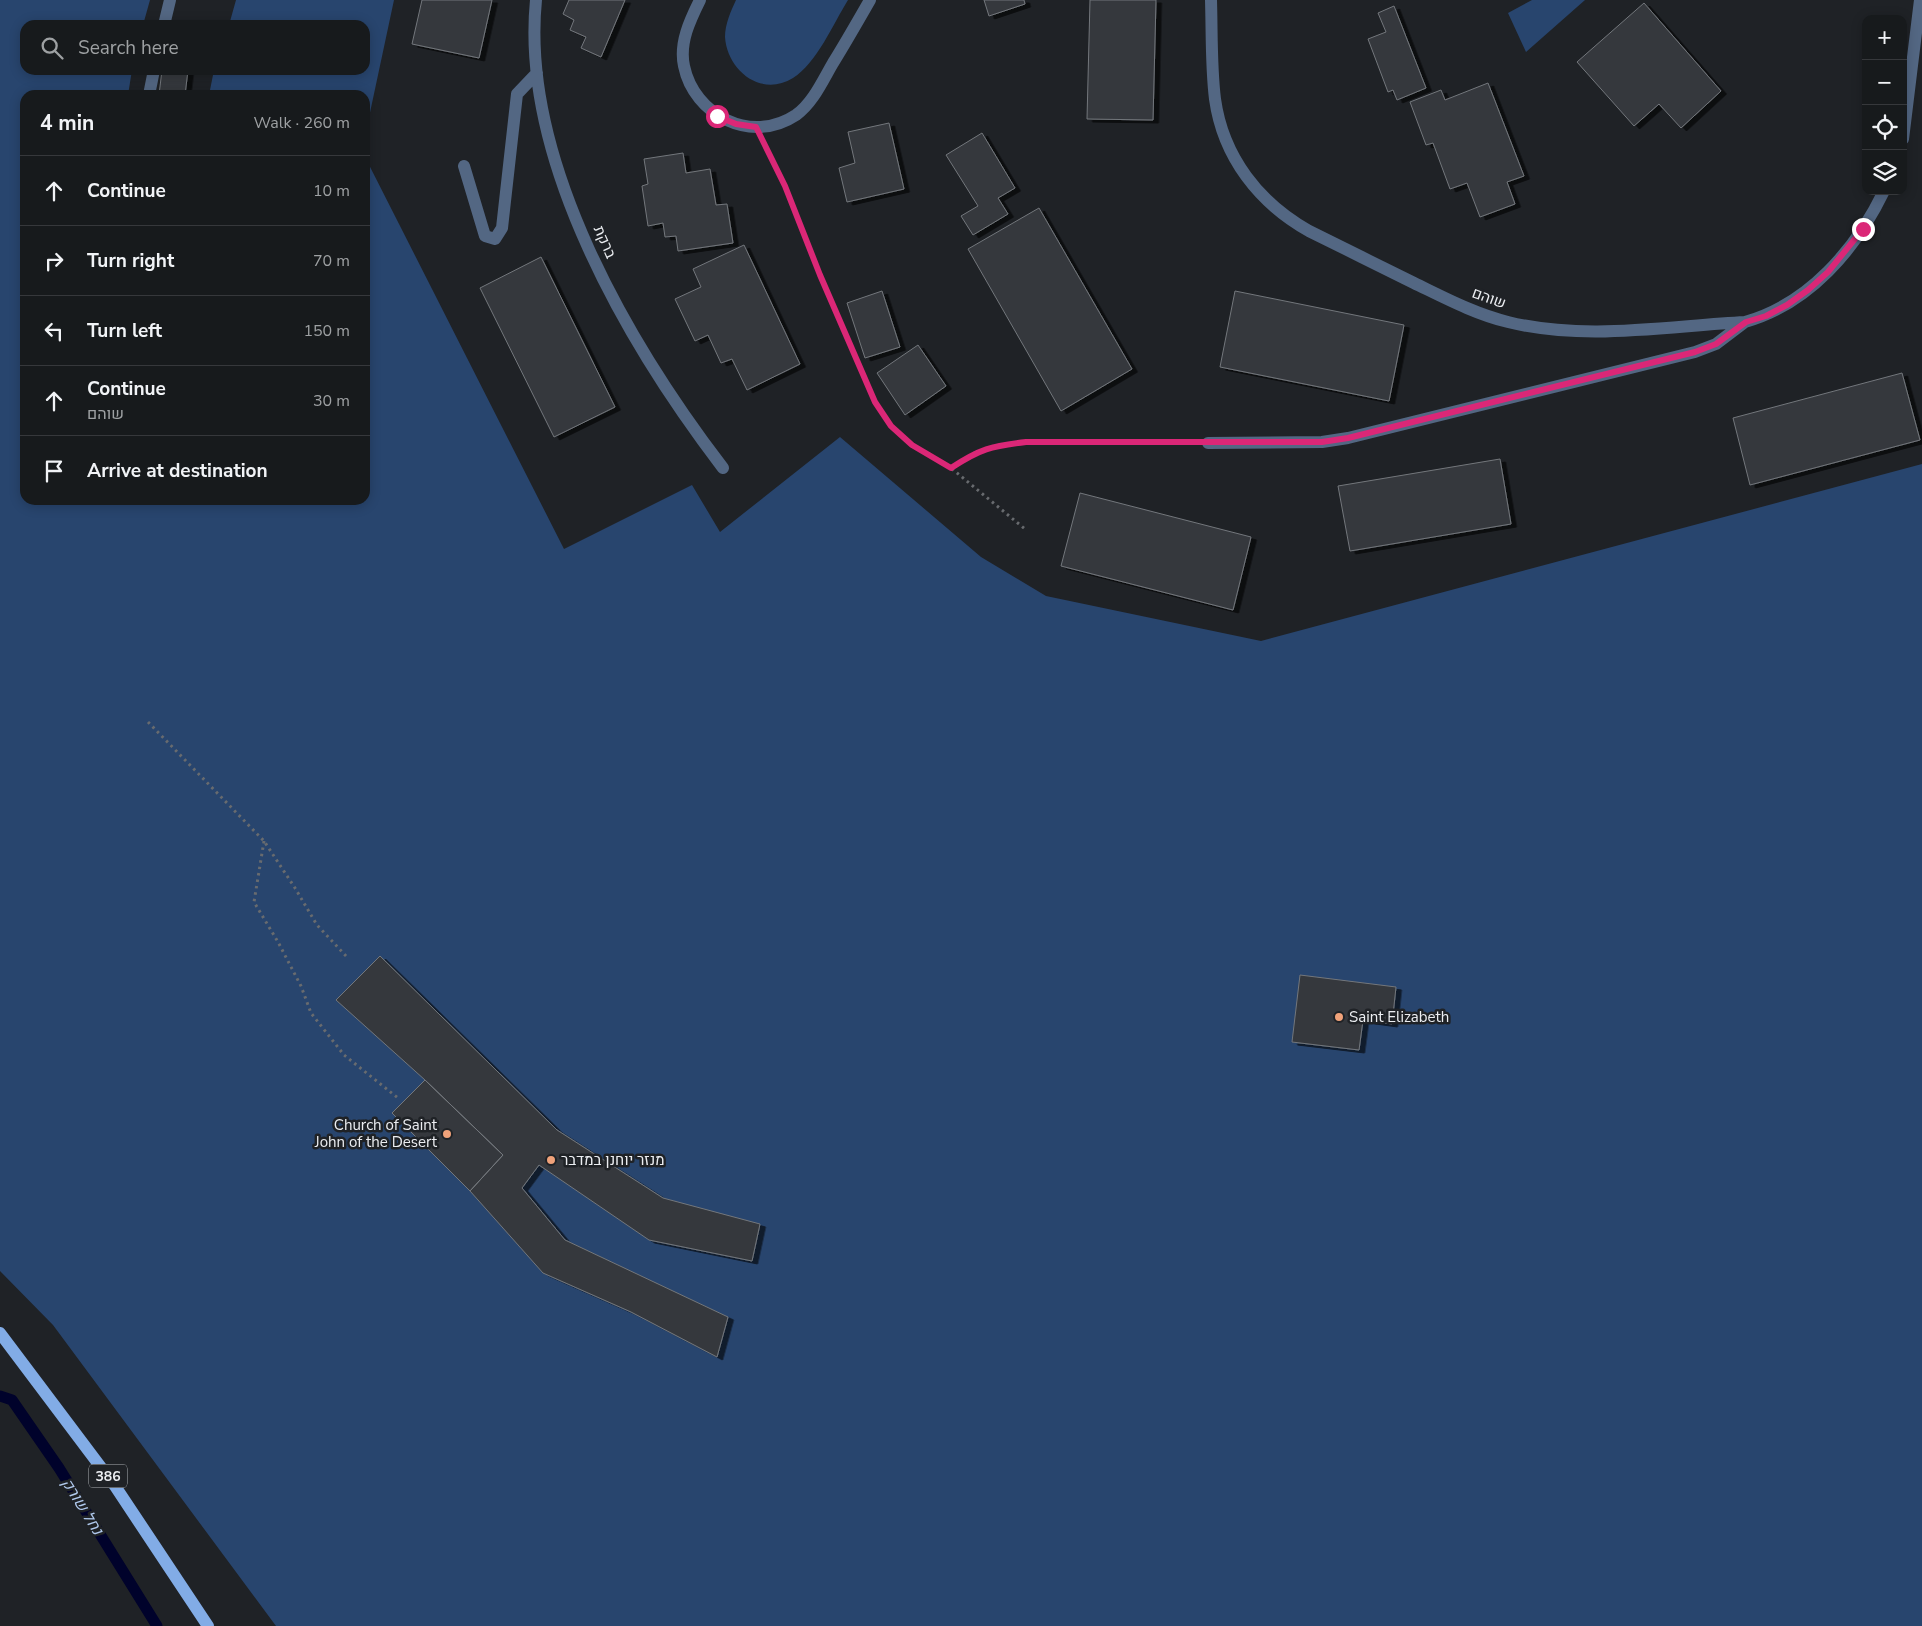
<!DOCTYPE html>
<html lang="en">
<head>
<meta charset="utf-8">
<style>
	:root { --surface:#171a1c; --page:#202325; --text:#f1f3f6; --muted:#9ea1a3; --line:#36383b }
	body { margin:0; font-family:"Nunito Sans",Heebo,sans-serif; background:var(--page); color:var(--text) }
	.controls { position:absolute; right:15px; top:15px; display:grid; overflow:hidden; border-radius:10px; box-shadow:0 2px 12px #0003 }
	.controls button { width:45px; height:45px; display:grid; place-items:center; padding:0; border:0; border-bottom:1px solid var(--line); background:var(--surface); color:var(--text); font:25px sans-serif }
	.stop { position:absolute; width:15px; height:15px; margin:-11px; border:4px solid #db2777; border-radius:50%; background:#fff }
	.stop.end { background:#db2777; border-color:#fff; box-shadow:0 1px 5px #0008 }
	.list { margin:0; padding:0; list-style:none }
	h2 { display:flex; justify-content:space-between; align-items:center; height:65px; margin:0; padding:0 20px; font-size:21px }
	h2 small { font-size:16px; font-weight:400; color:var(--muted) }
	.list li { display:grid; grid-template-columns:32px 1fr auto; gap:15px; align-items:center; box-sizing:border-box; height:70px; padding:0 20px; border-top:1px solid var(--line) }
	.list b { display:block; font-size:19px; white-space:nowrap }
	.list p { margin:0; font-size:16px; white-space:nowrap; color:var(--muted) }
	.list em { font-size:16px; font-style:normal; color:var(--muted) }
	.icon { flex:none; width:28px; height:28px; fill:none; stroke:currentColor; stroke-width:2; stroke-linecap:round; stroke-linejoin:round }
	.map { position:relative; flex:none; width:1922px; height:1626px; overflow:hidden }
	.search { position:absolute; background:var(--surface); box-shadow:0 2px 12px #0003; left:20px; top:20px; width:350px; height:55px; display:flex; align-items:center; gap:12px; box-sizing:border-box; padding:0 18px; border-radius:15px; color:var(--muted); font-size:19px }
	.panel { position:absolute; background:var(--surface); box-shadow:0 2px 12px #0003; left:20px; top:90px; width:350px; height:415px; border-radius:15px }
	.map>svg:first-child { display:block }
</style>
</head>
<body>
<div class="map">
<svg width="1922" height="1626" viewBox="0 0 1922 1626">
	<defs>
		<filter id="shadow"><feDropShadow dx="5.5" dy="3" stdDeviation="0" flood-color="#0009"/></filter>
	</defs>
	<rect width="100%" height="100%" fill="#1f2226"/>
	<path fill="#28456e" d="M0,0H150L143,25H25V70H132L128,95H25V500H365V157L564,549L692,485L720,532L840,437L981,557L1046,596L1261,641L1922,464V1626H276L53,1325L0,1271Z
		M236,0H394L365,136V95H209L214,70H365V25H229Z
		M736,0H848C833,24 817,63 793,78C761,98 727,70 725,37C725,24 731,11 736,0Z
		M1532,0H1585L1526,52L1508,13Z"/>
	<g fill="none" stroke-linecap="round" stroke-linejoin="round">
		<path stroke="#00022b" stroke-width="11" d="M0,1396L12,1400L59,1468L157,1626"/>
	</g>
	<path fill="#35383d" stroke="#73777c" filter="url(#shadow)" d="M422,0H492L479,58L412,44Z
		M569,0H625L601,57L581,48L586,37L570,30L574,20L563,14Z
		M984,0H1024L1025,4L989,16Z
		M1090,0H1156L1153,120L1087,119Z
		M1644,3L1721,91L1681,128L1659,104L1634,126L1577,62Z
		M1394,6L1426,88L1397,100L1393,90L1388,92L1368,39L1386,32L1378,13Z
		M162,70H188L185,95H159Z
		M1488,83L1524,176L1507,182L1515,204L1480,217L1467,183L1450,189L1433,143L1426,145L1410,102L1441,90L1445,100Z
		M889,123L904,189L847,202L839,168L855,163L848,132Z
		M982,133L1015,188L998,198L1008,214L973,235L961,216L978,206L946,155Z
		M683,153L686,173L710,169L716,205L727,204L733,243L678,251L676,236L665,237L663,223L648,226L642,186L648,184L644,159Z
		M1039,208L1132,369L1061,411L968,249Z
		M744,245L800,364L747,390L732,359L721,363L708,335L695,341L675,299L701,287L693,269Z
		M541,257L615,407L554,437L480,288Z
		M882,291L900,347L865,358L847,303Z
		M1235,291L1404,325L1389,401L1220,367Z
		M918,345L946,386L905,415L877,373Z
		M1902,373L1920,440L1750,485L1733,418Z
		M1500,459L1511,524L1350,551L1338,486Z
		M1080,493L1251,537L1233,610L1061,566Z
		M380,956L557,1130L663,1198L760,1224L752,1261L649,1240L539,1165L522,1188L565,1240L728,1317L717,1357L631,1312L543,1273L470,1191L503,1155L425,1080L336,1000Z
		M1300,975L1396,987L1392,1024L1363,1020L1359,1050L1292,1042Z
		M425,1080L503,1155L470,1191L392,1113Z"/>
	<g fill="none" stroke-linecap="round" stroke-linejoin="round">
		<path stroke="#686b6f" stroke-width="3" stroke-dasharray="2.5 4" stroke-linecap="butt" d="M767,151L785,186L820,275L875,403L891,426L912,445L951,468L1025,529
			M951,468L972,454L994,446L1026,442L1185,443
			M148,722L264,841L295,888L317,925L347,957
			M264,841L254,902L278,942L301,986L311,1013L344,1055L398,1098"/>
		<path stroke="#536783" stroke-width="12" d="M536,0C520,160 629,345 723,468
			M700,0C690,20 679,43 684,66C694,115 751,145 796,115C813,103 823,80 833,63C846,42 858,21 870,0
			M1211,0C1212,33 1211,67 1215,99C1223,157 1259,203 1309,231C1344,248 1379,266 1414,283C1445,298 1475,314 1508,322C1585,341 1667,326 1745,322C1809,304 1856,249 1884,191
			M164,25L170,0
			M149,95L154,70
			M1903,139L1920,0
			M464,166L485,236L495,239L502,228L517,94L537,73
			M1208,443L1322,442L1348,438L1695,352L1716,344L1745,322"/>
		<path stroke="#82ace6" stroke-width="12" d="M0,1333L115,1486L208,1626"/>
	</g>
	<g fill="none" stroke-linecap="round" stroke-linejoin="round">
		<path stroke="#db2777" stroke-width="6" d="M717,116L736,124L756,127L785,186L820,275L875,402L891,426L912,445L951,468C980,449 991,446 1026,442H1322L1348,438L1695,352L1716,344L1746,322L1766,316L1787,305L1808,290L1828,272L1863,229"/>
	</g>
	<g fill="#f0a27a" stroke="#1f2226" stroke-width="2">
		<circle cx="1339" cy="1017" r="5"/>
		<circle cx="447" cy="1134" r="5"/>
		<circle cx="551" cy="1160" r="5"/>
	</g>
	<g text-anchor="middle" stroke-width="5" stroke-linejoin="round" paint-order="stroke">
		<rect fill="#1f2226" stroke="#aeb1b5" stroke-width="1" x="89" y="1464.5" width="38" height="23" rx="4"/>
		<g font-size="14" font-weight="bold" fill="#eceef2">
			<text x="108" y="1481">386</text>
		</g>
		<g font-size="15" fill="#eceef2" stroke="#1f2226">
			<text transform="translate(605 242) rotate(66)" y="5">ברקת</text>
			<text transform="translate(1489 298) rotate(20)" y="5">שוהם</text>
		</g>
		<g font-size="15" fill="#eceef2" stroke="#1f2226" text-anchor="start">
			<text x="1349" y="1022">Saint Elizabeth</text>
			<text x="437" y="1130" text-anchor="end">Church of Saint<tspan x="437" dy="17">John of the Desert</tspan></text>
			<text x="561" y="1165">מנזר יוחנן במדבר</text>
		</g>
		<g font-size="16" font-style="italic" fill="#b0c9ed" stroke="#1f2226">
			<text transform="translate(83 1506) rotate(58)" y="6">נחל שורק</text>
		</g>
	</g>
</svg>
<div class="controls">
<button>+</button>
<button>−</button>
<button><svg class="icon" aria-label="locate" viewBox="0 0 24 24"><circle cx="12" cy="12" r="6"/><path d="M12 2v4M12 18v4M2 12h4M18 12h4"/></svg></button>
<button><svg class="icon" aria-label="layers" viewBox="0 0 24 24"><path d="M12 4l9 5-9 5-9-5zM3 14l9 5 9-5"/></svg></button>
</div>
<div class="stop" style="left:717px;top:116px"></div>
<div class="stop end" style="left:1863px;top:229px"></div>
<div class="search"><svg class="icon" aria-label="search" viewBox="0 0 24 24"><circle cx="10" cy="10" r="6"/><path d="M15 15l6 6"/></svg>Search here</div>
<section class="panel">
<h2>4 min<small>Walk · 260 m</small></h2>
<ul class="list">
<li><svg class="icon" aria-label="ahead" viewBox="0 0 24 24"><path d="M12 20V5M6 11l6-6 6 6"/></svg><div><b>Continue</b></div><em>10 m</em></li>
<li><svg class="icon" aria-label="right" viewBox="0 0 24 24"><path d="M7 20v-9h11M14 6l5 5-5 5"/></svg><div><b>Turn right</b></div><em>70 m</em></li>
<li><svg class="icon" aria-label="left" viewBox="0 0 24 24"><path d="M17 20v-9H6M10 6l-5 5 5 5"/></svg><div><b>Turn left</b></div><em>150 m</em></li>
<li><svg class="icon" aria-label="ahead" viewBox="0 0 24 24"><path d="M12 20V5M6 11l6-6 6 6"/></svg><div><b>Continue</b><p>שוהם</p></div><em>30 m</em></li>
<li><svg class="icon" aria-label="arrive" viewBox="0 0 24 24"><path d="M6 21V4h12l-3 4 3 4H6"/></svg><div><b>Arrive at destination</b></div></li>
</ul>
</section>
</div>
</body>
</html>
